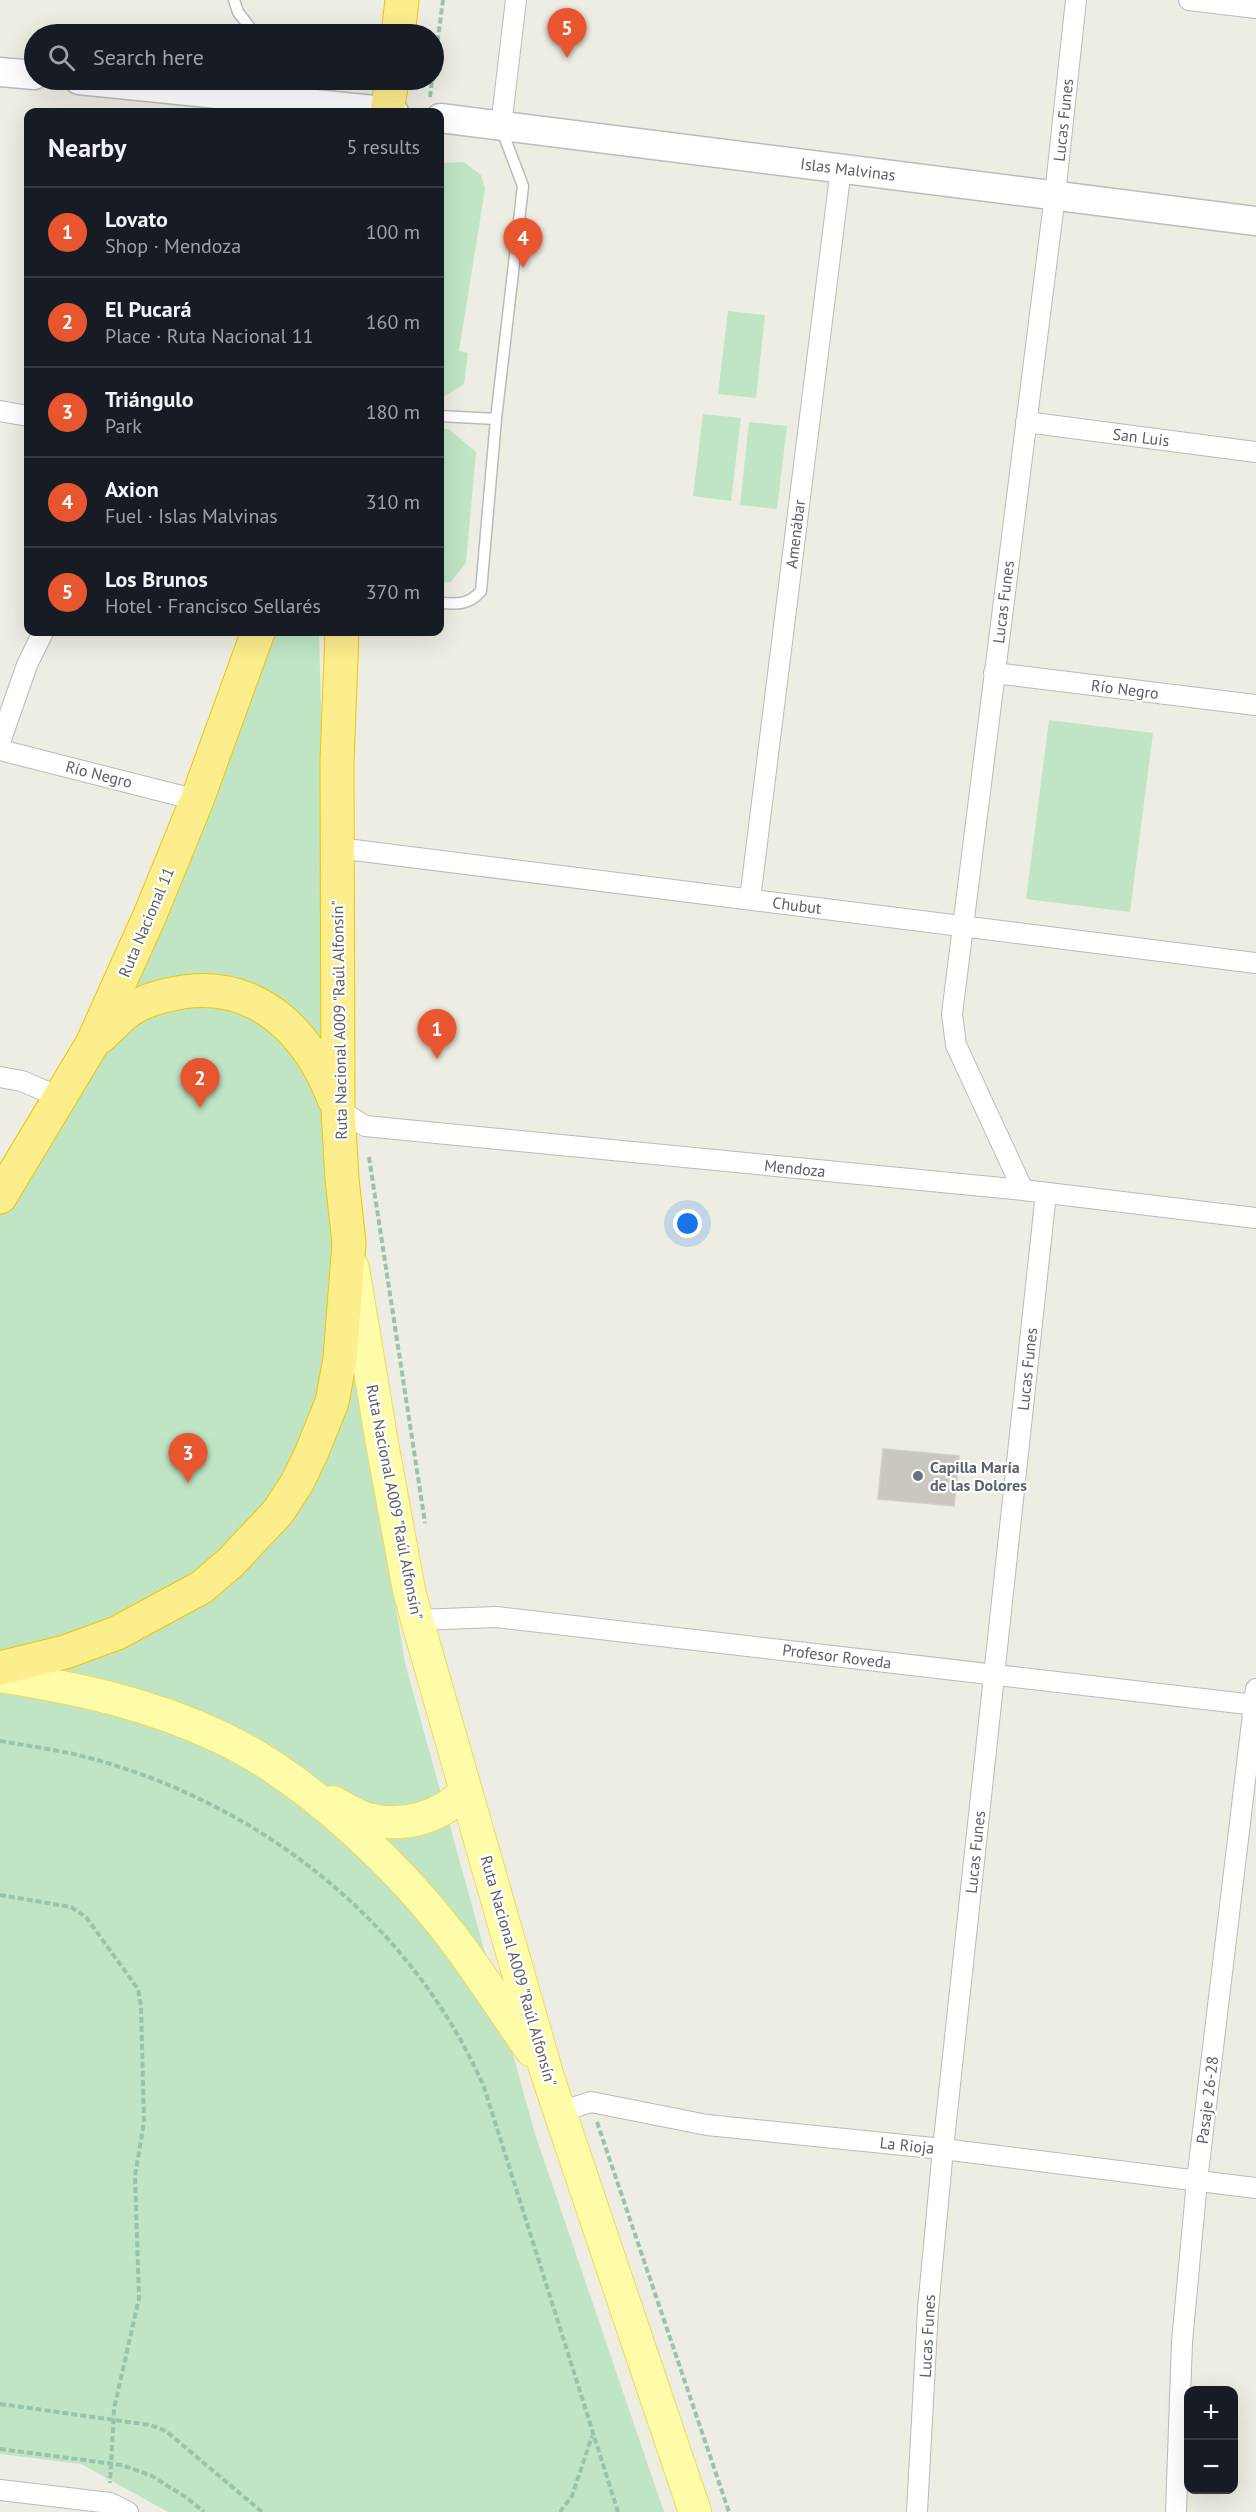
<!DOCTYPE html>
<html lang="en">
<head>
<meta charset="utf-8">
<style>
	:root { --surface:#171b24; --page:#242831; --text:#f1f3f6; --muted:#9ea1a6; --line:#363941; --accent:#e8562f }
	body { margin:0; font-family:"PT Sans",sans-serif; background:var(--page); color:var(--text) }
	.controls { position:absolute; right:18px; bottom:18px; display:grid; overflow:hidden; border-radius:12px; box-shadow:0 6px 24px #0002 }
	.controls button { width:54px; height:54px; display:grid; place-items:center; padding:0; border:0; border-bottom:2px solid var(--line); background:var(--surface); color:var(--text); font:30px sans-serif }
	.you { position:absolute; left:688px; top:1224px; width:21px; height:21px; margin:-15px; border:4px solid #fff; border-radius:50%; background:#1a73e8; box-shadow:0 0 0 9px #1a73e833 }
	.badge { display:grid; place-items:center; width:39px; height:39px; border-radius:50%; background:var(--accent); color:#fff; font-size:20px; font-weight:700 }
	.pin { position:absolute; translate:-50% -50px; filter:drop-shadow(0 2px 3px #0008) }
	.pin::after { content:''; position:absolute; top:32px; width:21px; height:18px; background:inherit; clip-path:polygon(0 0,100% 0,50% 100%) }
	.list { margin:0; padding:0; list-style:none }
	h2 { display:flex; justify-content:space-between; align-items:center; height:78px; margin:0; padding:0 24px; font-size:26px }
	h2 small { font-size:20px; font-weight:400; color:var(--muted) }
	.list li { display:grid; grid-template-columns:39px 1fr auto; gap:18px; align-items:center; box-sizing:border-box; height:90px; padding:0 24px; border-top:2px solid var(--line) }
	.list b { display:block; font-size:22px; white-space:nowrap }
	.list p { margin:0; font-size:20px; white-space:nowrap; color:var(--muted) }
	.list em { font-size:20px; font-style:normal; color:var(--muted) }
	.icon { flex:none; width:33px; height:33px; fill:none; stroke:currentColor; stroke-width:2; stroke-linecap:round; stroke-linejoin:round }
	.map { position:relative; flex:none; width:1256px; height:2512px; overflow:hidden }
	.search { position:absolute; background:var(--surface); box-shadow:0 6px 24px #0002; left:24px; top:24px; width:420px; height:66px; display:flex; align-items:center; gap:15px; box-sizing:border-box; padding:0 21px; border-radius:33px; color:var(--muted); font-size:22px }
	.panel { position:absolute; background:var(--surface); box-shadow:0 6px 24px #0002; left:24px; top:108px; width:420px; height:528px; border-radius:12px }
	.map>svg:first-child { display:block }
</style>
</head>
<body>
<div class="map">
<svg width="1256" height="2512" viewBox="0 0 1256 2512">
	<rect width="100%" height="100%" fill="#eeede3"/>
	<path fill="#bfe5c5" d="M464,162L481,175L485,189L459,351L468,353L464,384L445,396H440V163Z
		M728,311L765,315L756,398L718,394Z
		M703,414L741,418L731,501L693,496Z
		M749,422L787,426L777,509L740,505Z
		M440,429H449L476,452L466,563L451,582L440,583Z
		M268,632H319L334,1231L405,1663L535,2134L664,2512H168L81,2464L0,2454V1193L59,1097Z
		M1049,720L1153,733L1130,912L1026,899Z"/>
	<path fill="#c9c7c0" stroke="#d2cfc1" stroke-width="1.5" d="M883,1449L959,1456L954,1506L878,1499Z"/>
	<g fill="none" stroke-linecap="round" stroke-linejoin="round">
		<g stroke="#b8babf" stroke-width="13">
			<path id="lane" d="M234,0L238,12L255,34
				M294,80L313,99
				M440,416L496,419
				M440,603C457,604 469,605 481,591L496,419L523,186L501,128"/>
		</g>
		<g stroke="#b8babf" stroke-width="22">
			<path id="street" d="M1189,0L1256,8
				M501,126L516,0
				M0,411L28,416
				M1026,422L1256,452
				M994,673L1256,705
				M0,742L27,665L43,632
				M0,750L197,800
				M338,848L1256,963
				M750,899L841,168
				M0,1077L22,1081L59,1097
				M338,1109L365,1126L1023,1190L1256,1218
				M1023,1190L956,1045L952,1014L1055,195L1076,0
				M417,1620L496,1617L1256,1705
				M560,2112L591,2102L707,2125L943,2149L1256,2188
				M0,2490L110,2503L128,2512
				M917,2512L928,2309L943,2149L1046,1193
				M1176,2512L1182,2342L1197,2181L1256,1689"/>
		</g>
		<g stroke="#b9bbc1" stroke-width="31">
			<path id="secondary" d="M0,72L34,75
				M79,80L394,112
				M440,118L1256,221"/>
		</g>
		<g stroke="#f0da5a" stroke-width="34">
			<path id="primary" d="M353,1268L382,1443L409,1590L417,1620L547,2074L695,2512
				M0,1676C77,1688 151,1704 222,1738C309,1779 406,1873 462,1950C486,1983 508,2017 532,2051
				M333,1802C344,1808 356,1816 367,1819C404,1828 440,1818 466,1791"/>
		</g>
		<g stroke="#efc502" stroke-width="35">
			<path id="highway" d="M398,34L402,0
				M387,112L392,80
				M100,1037C109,1029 118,1019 127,1012C143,1000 164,995 183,992C259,981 309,1034 334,1099
				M0,1197L92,1044L150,915L197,800L258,632
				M0,1668L65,1652L117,1633L202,1587L231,1562L278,1512L297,1483L311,1454L332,1402L340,1359L349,1243L342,1179L338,1109L337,761L342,632"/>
		</g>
		<path stroke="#97c4aa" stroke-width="4" stroke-dasharray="6 3" stroke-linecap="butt" d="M434,68L443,0
			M430,97L432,80
			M369,1157L425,1523
			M0,1741C35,1747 73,1752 107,1763C271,1812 415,1929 484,2087L618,2512
			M0,1895L71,1907L86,1917L138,1989L141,2006L144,2122L135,2176L139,2298L114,2409L110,2483
			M597,2122L729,2512
			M0,2404L150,2425L166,2431L262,2512
			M0,2449L122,2465L152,2476L187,2498L204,2512
			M560,2512L572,2496L592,2436"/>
		<use href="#lane" stroke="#fff" stroke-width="10"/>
		<use href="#street" stroke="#fff" stroke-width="20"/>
		<use href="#secondary" stroke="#fff" stroke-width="28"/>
		<use href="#primary" stroke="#fefca8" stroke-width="32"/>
		<use href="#highway" stroke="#fcee8c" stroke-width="33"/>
	</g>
	<circle fill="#6b7280" stroke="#fff" stroke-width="2" cx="918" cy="1476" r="6"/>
	<g text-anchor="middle" stroke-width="4.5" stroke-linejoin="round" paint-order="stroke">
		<g font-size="16" fill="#5b5e64" stroke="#fff">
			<text transform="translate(1063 120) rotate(-84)" y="6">Lucas Funes</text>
			<text transform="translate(848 169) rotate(7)" y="6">Islas Malvinas</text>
			<text transform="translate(1141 437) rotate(7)" y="6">San Luis</text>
			<text transform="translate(795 534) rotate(-83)" y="6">Amenábar</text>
			<text transform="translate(1003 602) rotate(-83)" y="6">Lucas Funes</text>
			<text transform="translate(1125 689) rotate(7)" y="6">Río Negro</text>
			<text transform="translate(99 774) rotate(14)" y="6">Río Negro</text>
			<text transform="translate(797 905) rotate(7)" y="6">Chubut</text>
			<text transform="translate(146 922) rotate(-67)" y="6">Ruta Nacional 11</text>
			<text transform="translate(339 1020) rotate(-91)" y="6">Ruta Nacional A009 "Raúl Alfonsín"</text>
			<text transform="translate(795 1168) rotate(6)" y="6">Mendoza</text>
			<text transform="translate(1027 1369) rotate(-84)" y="6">Lucas Funes</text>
			<text transform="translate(395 1502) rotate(79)" y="6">Ruta Nacional A009 "Raúl Alfonsín"</text>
			<text transform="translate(837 1656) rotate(7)" y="6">Profesor Roveda</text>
			<text transform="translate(975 1852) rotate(-84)" y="6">Lucas Funes</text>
			<text transform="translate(519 1971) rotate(74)" y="6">Ruta Nacional A009 "Raúl Alfonsín"</text>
			<text transform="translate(1207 2100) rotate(-83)" y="6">Pasaje 26-28</text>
			<text transform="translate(907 2145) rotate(6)" y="6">La Rioja</text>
			<text transform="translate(927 2336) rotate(-87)" y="6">Lucas Funes</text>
		</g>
		<g font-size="16" font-weight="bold" fill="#5b616d" stroke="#fff" text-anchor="start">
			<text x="930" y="1473">Capilla María<tspan x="930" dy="18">de las Dolores</tspan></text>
		</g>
	</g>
</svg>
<div class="controls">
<button>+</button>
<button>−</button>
</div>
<div class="you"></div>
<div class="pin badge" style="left:437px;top:1059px">1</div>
<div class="pin badge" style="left:200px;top:1108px">2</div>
<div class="pin badge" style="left:188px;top:1483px">3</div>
<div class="pin badge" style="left:523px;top:268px">4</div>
<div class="pin badge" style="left:567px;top:58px">5</div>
<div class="search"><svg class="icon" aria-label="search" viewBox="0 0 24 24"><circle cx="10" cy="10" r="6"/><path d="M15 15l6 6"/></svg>Search here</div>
<section class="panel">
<h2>Nearby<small>5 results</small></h2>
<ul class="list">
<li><span class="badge">1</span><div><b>Lovato</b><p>Shop · Mendoza</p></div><em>100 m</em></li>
<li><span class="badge">2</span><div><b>El Pucará</b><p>Place · Ruta Nacional 11</p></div><em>160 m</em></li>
<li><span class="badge">3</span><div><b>Triángulo</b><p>Park</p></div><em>180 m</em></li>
<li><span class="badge">4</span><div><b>Axion</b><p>Fuel · Islas Malvinas</p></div><em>310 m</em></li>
<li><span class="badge">5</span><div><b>Los Brunos</b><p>Hotel · Francisco Sellarés</p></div><em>370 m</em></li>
</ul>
</section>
</div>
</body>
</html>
